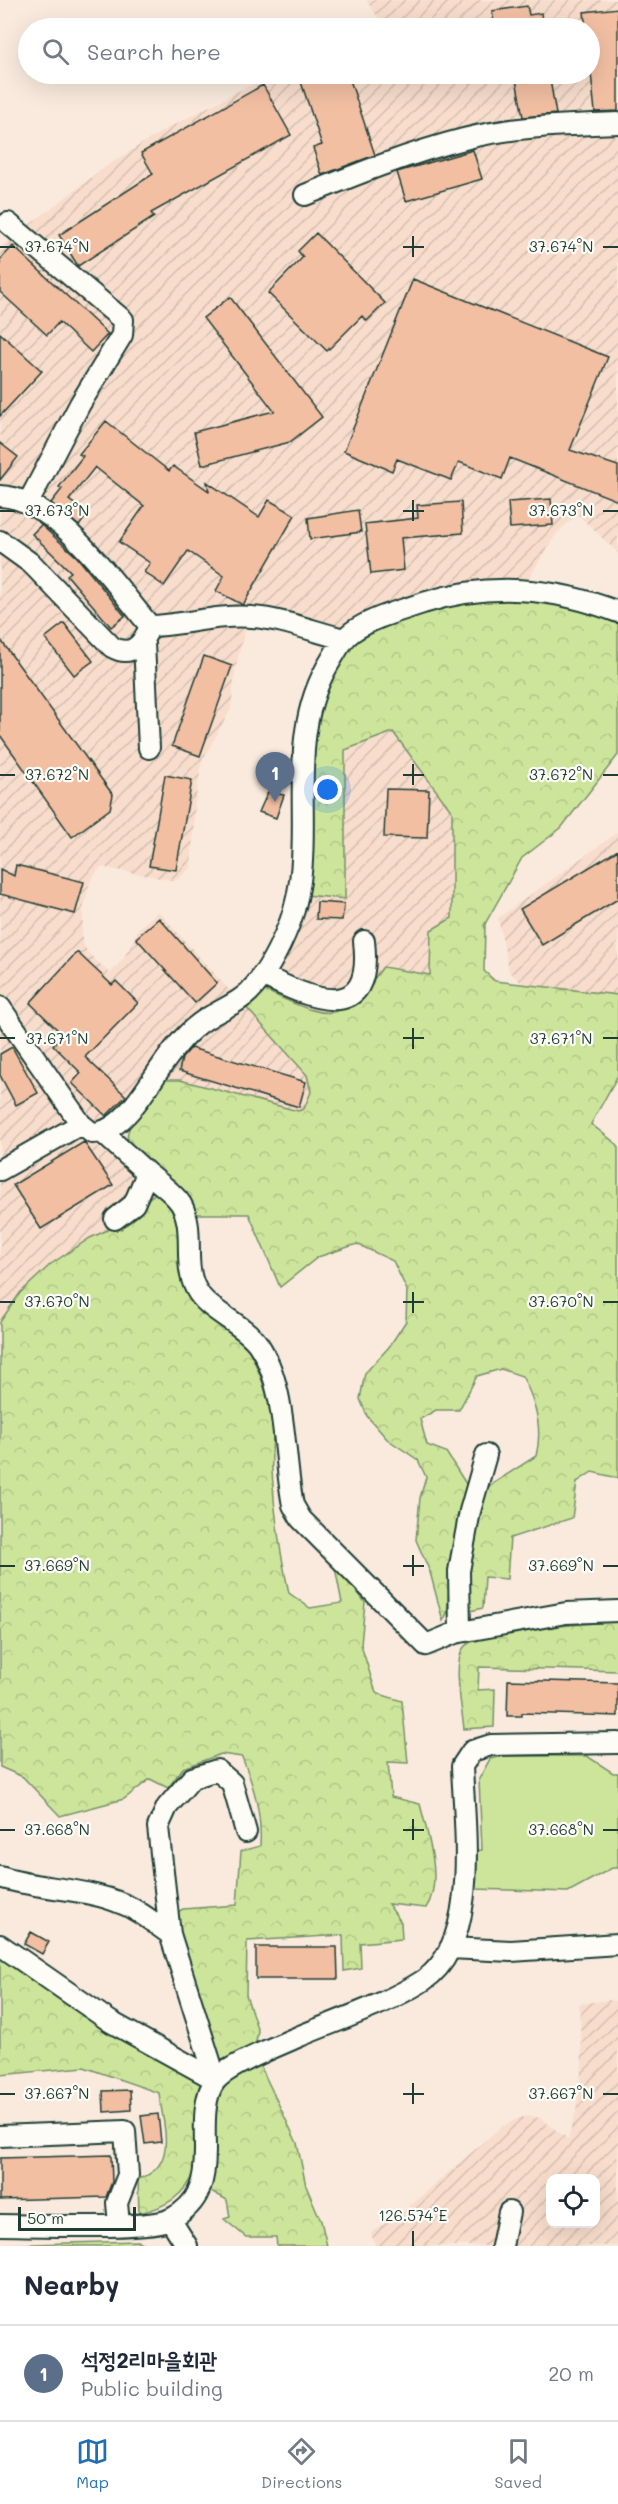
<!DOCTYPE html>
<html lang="en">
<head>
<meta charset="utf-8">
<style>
	:root { --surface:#fff; --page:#f2f2f3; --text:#1f2937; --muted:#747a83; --line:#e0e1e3; --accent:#1f6fb2 }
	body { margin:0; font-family:Mali,"Poor Story",sans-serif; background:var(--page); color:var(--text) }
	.controls { position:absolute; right:18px; bottom:18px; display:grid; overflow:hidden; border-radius:12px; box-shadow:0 6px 24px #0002 }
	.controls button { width:54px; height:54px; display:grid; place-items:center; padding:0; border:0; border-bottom:2px solid var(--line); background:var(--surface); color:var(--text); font:30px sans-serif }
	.scale { position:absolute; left:18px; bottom:15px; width:118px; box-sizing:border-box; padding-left:6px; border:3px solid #1f3d34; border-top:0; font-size:16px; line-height:21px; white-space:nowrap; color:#1f3d34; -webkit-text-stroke:4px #fdfcf7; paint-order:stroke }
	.you { position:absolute; left:328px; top:790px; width:21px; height:21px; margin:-15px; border:4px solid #fff; border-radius:50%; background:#1a73e8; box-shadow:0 0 0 9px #1a73e833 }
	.badge { display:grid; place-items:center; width:39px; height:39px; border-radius:50%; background:var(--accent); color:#fff; font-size:20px; font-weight:700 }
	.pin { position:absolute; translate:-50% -50px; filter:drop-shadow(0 2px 3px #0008) }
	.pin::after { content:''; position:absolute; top:32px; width:21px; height:18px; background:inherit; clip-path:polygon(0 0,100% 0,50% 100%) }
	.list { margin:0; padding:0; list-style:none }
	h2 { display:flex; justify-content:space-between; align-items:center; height:78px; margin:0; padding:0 24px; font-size:26px }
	h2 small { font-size:20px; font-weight:400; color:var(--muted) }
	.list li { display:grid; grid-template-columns:39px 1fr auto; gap:18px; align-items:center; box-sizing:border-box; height:96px; padding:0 24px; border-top:2px solid var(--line) }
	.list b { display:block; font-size:22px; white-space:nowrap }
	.list p { margin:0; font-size:20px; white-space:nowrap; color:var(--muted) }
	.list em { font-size:20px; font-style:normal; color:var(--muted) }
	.icon { flex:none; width:33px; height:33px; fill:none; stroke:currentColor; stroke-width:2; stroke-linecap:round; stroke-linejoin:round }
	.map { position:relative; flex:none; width:618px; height:2246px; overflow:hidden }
	.search { position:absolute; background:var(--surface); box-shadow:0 6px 24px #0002; left:18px; right:18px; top:18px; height:66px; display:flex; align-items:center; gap:15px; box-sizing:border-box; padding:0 21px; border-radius:33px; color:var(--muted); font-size:22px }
	.sheet { height:174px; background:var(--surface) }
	nav { display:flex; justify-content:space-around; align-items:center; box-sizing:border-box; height:84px; border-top:2px solid var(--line); background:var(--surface); font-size:16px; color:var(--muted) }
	nav a { display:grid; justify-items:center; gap:3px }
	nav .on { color:var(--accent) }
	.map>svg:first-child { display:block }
</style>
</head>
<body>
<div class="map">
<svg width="618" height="2246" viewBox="0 0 618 2246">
	<defs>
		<pattern id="industrial-furrows" width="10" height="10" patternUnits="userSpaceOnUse" patternTransform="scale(1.5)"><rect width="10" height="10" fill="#f8ddcc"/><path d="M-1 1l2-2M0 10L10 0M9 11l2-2" fill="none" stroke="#d4bfb0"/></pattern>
		<pattern id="forest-crowns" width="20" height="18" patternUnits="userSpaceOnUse" patternTransform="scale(1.5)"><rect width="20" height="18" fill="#cde59b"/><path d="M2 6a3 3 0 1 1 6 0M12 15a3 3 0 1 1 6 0" fill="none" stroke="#b0c586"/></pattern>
	</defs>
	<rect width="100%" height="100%" fill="#faeade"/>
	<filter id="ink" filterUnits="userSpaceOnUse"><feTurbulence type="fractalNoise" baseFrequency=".0167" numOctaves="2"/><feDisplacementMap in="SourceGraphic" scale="12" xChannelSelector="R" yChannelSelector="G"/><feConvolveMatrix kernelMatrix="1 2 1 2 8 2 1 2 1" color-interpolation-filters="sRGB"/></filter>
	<g filter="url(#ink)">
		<path fill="url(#industrial-furrows)" fill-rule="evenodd" d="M366,0H618V553L577,514L556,534L528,580L479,581L458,585L341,626H320L254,610L244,634L235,671L231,709L202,761L195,804L191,868L176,881L101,867L90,882L83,910L82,941L88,953L110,973L124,958L138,929L158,911L233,994L112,1121L95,1125L87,1119L0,992V247L108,165L164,130L271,74H590V28H380L379,19Z
			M393,732L452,812V919L431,930L430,976L365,991L341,1012L318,1013L261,989L306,895L345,898V749Z
			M618,832V995L524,985L509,972L498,918Z
			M244,1005L307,1075L311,1092L304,1109L298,1111L180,1080H159L184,1043Z
			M0,1024L82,1134L156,1192L121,1224L51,1264L20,1293L0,1322Z
			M607,2000L618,2001V2246H375L371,2233L406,2209L501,2127L519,2118L529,2116L540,2118L568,2139L576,2111L582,2065L579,2004ZM550,2178H596V2224H550Z"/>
		<path fill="#cde59b" stroke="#769168" stroke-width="1.5" d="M504,1756H587L613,1773H618V1868H612L568,1892L474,1889L472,1851L482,1850L479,1779L490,1759Z
			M138,2241L150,2246H0V2245Z"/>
		<path fill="url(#forest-crowns)" stroke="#769168" stroke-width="1.5" d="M495,595L566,603L618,620V755L561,828L522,858L485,924L484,971L495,981L618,995V1075L591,1124L618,1145V1478L592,1472L577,1482L572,1518L510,1538L507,1579L485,1577L483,1608L470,1611L466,1582L486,1488L536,1456C543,1429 535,1400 522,1376L501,1369L477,1376L459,1410H436L420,1419L427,1445L446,1452L468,1487L452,1559L447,1613L443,1621L430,1572L416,1540L420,1498L426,1477L418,1460L387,1439L367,1416L360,1399L365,1373L389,1347L406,1321L407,1290L393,1261L357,1244L318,1257L280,1287L249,1214H197C194,1209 192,1202 189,1197C177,1180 121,1156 128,1132C133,1113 149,1095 159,1080H180L298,1111L304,1109L311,1092L307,1075L244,1005L261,989C327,1017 336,1031 383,967L430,975L431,930L452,918V812L393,732L345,750V899L306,895L307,798L317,711L341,652L374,624Z
			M156,1192C197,1231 168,1249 186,1288C198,1315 238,1327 246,1343C258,1368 272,1401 273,1430C273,1443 271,1457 272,1471C274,1512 280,1553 289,1593L310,1608L342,1603L334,1562L365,1602L361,1645L376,1693L402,1701L408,1763L388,1762L391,1797L420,1804C427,1833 444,1881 426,1908L388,1904L401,1922L402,1939L360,1943L361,1968L344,1971L343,1935L247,1941L246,1995L258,2031L255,2047L222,2060L211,2048L172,1915L183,1909L237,1905L241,1851L260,1846C262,1814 254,1786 242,1757L221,1754L183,1768L168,1788L150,1779L124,1799L60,1816L23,1777L0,1767V1322L20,1293L51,1264L90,1238L121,1224Z
			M618,1621V1671L479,1667L478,1690L495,1689L494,1727L464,1729C462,1708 452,1663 464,1647C478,1629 592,1624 618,1621Z
			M0,1954L200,2076C198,2136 213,2199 139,2213L138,2179C179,2167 163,2125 159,2093L84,2067L0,2075Z
			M259,2063L297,2143L306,2186L321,2221L327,2246H277L276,2237H246L224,2219L230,2217L227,2200L211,2191V2113L219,2083Z"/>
		<path fill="#f2bfa3" stroke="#1f3d34" stroke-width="1.5" d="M527,6L529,15L541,13L543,28H495L492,11Z
			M618,8V111L595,112L590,63V28H586L584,12Z
			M308,74H348L375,155L322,175L313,148L322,145L299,76Z
			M515,74H549L556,114L523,117Z
			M263,85L291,135L151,213L154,217L78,266L59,235L153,174L141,153Z
			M473,150L482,179L406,201L397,172Z
			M316,233L385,303L367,321L362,316L327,351L268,293L303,257L298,251Z
			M13,246L108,334L91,352L59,322L47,335L0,292V260Z
			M413,279L608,357L570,450L618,466V501L510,458L502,479L459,462L451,480L397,459L392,471L344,451Z
			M230,297L322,417L290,442L202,465L194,432L274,411L203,318Z
			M0,333L42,371L0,416Z
			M106,421L169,471L173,466L209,491L207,482L259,517L269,500L295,515L243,605L216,591L224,576L188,551L164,586L144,572L150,563L119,542L144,506L95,467L69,500L88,514L79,526L51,503L62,489L59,487L83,456L79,454Z
			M0,443L18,457L0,480Z
			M551,499L553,525L510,528L508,502Z
			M461,502L463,533L401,538L404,570L371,574L365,524L418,518L417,505Z
			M358,510L361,532L310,539L308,518Z
			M41,525L77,557L125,616L111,627L67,575L71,572L32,534Z
			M64,623L93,661L74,675L45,638Z
			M0,639L113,795L110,809L72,837L0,735Z
			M204,656L232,666L200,756L172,746Z
			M165,775L192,780L176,870L149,866Z
			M386,789L429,790L427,838L384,837Z
			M268,792L284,795L276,818L259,812Z
			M618,850V899L542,945L520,909Z
			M16,865L84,882L75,914L0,894V869L14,876Z
			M317,902L344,904L342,920L316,919Z
			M159,918L217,983L195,1003L136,938Z
			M77,952L112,985L116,981L138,1003L85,1057L126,1096L106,1116L72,1083L81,1073L53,1045L63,1035L30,1003Z
			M12,1047L38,1093L16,1105L0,1075V1054Z
			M191,1048L306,1082L299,1107L179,1071L182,1058Z
			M84,1142L113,1185L41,1229L13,1185Z
			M508,1680L618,1683V1716L522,1713V1716H507Z
			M31,1932L49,1942L42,1954L24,1944Z
			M256,1947H337L338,1979H256Z
			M130,2090L131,2110L104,2112L103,2091Z
			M158,2114L161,2142L145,2144L141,2116Z
			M111,2155L112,2182L106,2197L0,2200V2158Z"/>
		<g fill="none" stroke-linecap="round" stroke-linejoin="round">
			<g stroke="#1f3d34" stroke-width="24">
				<path id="minor" d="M305,195C357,174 409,153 464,139C513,126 567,125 618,123
					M8,223L123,320L122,335L80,404L28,503
					M0,496C57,498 115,585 150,626C184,625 218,614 252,617C283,619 315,632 344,639
					M0,541L32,564L112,647C132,658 143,644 150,626
					M144,643L149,748
					M262,975C309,998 374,1028 364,941
					M0,1007L81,1124L92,1133C125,1133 150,1080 169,1056C181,1040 193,1026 211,1016C224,1008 238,1003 249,992C267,974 281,945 290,922C321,840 279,743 331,660C337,650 342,639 352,632C373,617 400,611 423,603C490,582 553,587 618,612
					M103,1133L147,1173L134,1204L115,1219
					M0,1170L81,1124
					M147,1173C158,1182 173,1192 181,1204C196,1230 182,1263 196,1289C207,1311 243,1323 258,1344C287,1386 283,1455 293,1505L301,1519L426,1645L455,1633L566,1613L618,1611
					M460,1632L459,1571L470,1511L486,1455
					M0,1877C40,1890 84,1887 123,1904C139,1910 155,1924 170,1934
					M0,1945L111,2022L216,2080
					M450,1948L511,1951L618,1944
					M216,2080L170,1934L158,1827L167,1807L192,1778L217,1770L232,1783L246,1832
					M0,2136L125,2131L128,2175L117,2203L119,2224
					M170,2219L187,2246
					M0,2225C31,2225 150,2230 171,2219C201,2203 205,2180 205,2150C205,2130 202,2096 216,2080C230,2064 280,2045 300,2036C341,2019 387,2004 424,1980C481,1942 464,1825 462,1766L472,1751L491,1745L618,1743
					M502,2246L509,2212"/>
			</g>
			<use href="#minor" stroke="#fdfcf7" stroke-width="20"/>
		</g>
	</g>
	<path fill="none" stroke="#1f3d34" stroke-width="2" d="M413,236V257M0,247H15M403,247H424M603,247H618M413,500V521M0,511H15M403,511H424M603,511H618M413,764V785M0,775H15M403,775H424M603,775H618M413,1028V1049M0,1038H15M403,1038H424M603,1038H618M413,1292V1313M0,1302H15M403,1302H424M603,1302H618M413,1555V1576M0,1566H15M403,1566H424M603,1566H618M413,1819V1840M0,1830H15M403,1830H424M603,1830H618M413,2083V2104M0,2094H15M403,2094H424M603,2094H618M413,2231V2246"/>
	<g font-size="15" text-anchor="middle" fill="#1f3d34" stroke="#fdfcf7" stroke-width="4.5" stroke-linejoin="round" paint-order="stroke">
		<text x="57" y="252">37.674°N</text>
		<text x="561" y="252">37.674°N</text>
		<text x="57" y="516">37.673°N</text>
		<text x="561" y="516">37.673°N</text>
		<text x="57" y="780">37.672°N</text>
		<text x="561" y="780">37.672°N</text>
		<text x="57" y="1044">37.671°N</text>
		<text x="561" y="1044">37.671°N</text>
		<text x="57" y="1307">37.670°N</text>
		<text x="561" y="1307">37.670°N</text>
		<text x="57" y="1571">37.669°N</text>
		<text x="561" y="1571">37.669°N</text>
		<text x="57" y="1835">37.668°N</text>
		<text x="561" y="1835">37.668°N</text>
		<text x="57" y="2099">37.667°N</text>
		<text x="561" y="2099">37.667°N</text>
		<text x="413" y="2221">126.574°E</text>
	</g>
</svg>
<div class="controls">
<button><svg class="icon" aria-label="locate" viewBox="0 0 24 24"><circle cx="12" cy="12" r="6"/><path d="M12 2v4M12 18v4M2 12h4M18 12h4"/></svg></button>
</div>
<div class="scale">50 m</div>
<div class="you"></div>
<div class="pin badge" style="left:275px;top:802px;background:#5c6f8a">1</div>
<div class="search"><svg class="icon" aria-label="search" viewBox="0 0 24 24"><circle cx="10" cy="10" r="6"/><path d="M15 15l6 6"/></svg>Search here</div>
</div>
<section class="sheet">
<h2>Nearby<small></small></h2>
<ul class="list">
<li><span class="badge" style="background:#5c6f8a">1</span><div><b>석정2리마을회관</b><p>Public building</p></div><em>20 m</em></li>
</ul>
</section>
<nav>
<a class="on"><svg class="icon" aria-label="map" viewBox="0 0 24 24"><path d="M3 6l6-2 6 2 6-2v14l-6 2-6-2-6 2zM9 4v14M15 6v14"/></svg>Map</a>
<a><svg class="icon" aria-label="directions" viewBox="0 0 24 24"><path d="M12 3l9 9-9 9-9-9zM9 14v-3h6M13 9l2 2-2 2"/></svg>Directions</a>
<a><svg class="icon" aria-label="saved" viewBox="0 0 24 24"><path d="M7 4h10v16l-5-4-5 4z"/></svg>Saved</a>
</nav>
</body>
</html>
